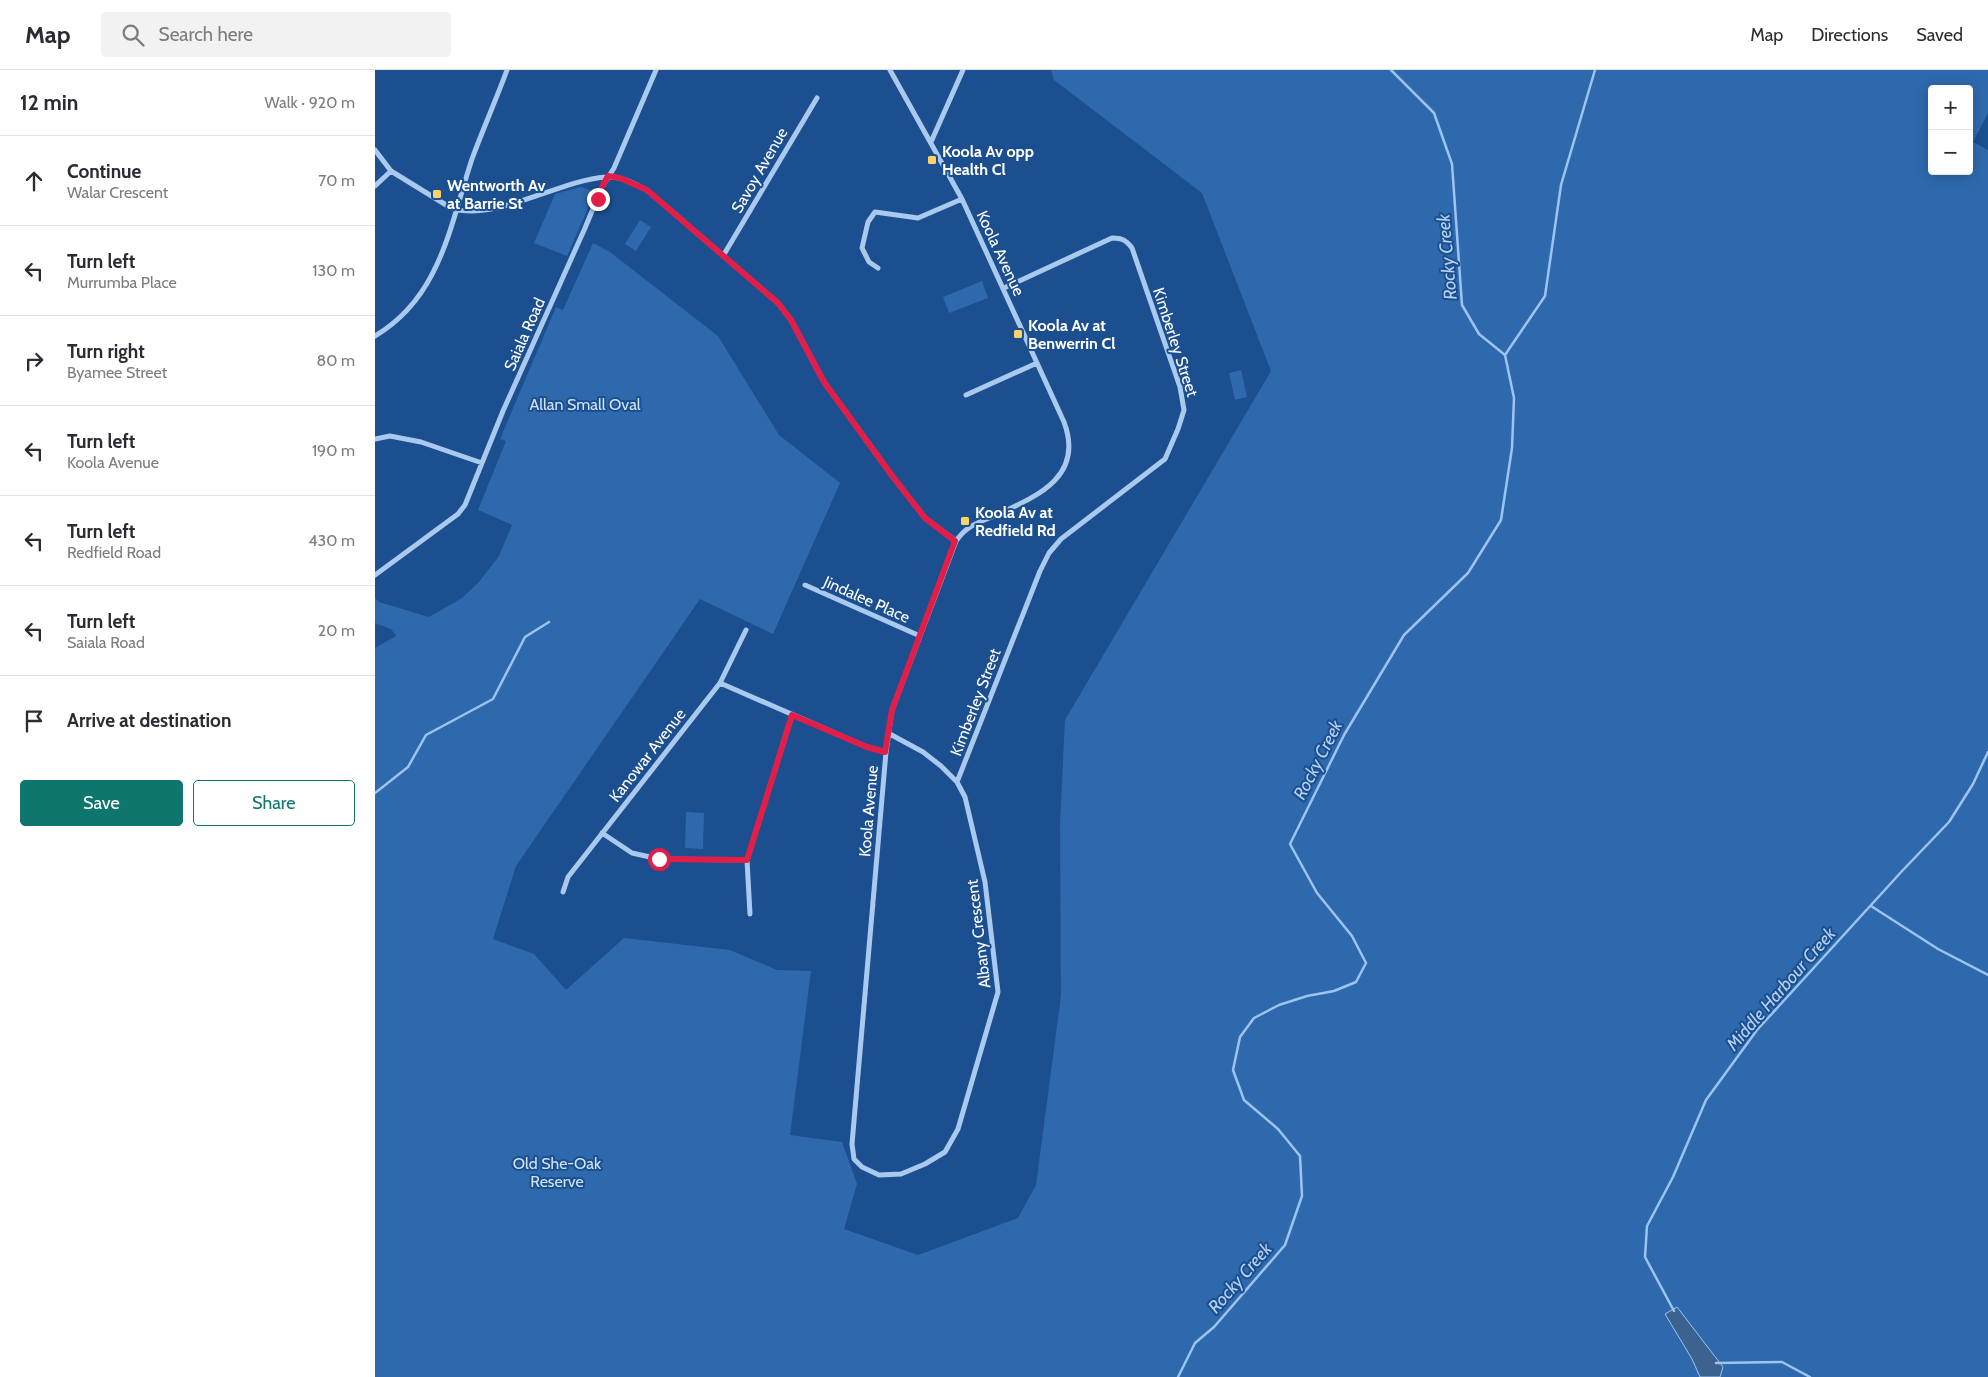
<!DOCTYPE html>
<html lang="en">
<head>
<meta charset="utf-8">
<style>
	:root { --surface:#fff; --page:#f2f2f3; --text:#2b2b33; --muted:#7c7c81; --line:#e1e1e2; --accent:#0f766e }
	body { margin:0; font-family:Cabin,sans-serif; background:var(--page); color:var(--text) }
	.controls { position:absolute; right:15px; top:15px; display:grid; overflow:hidden; border-radius:5px; box-shadow:0 2px 12px #0003 }
	.controls button { width:45px; height:45px; display:grid; place-items:center; padding:0; border:0; border-bottom:1px solid var(--line); background:var(--surface); color:var(--text); font:25px sans-serif }
	.stop { position:absolute; width:15px; height:15px; margin:-11px; border:4px solid #e11d48; border-radius:50%; background:#fff }
	.stop.end { background:#e11d48; border-color:#fff; box-shadow:0 1px 5px #0008 }
	.list { margin:0; padding:0; list-style:none }
	h2 { display:flex; justify-content:space-between; align-items:center; height:65px; margin:0; padding:0 20px; font-size:21px }
	h2 small { font-size:16px; font-weight:400; color:var(--muted) }
	.list li { display:grid; grid-template-columns:32px 1fr auto; gap:15px; align-items:center; box-sizing:border-box; height:90px; padding:0 20px; border-top:1px solid var(--line) }
	.list b { display:block; font-size:19px; white-space:nowrap }
	.list p { margin:0; font-size:16px; white-space:nowrap; color:var(--muted) }
	.list em { font-size:16px; font-style:normal; color:var(--muted) }
	.actions { display:flex; gap:10px; padding:15px 20px }
	.actions a { flex:1; padding:11px 0; border:1px solid var(--accent); border-radius:5px; text-align:center; font-size:18px; color:var(--accent) }
	.actions .main { background:var(--accent); color:#fff }
	.icon { flex:none; width:28px; height:28px; fill:none; stroke:currentColor; stroke-width:2; stroke-linecap:round; stroke-linejoin:round }
	.map { position:relative; flex:none; width:1613px; height:1307px; overflow:hidden }
	header { display:flex; align-items:center; gap:30px; box-sizing:border-box; height:70px; padding:0 25px; background:var(--surface); border-bottom:1px solid var(--line) }
	header strong { font-size:24px }
	nav { display:flex; gap:28px; margin-inline-start:auto; font-size:18px }
	.search { width:350px; height:45px; background:var(--page); display:flex; align-items:center; gap:12px; box-sizing:border-box; padding:0 18px; border-radius:5px; color:var(--muted); font-size:19px }
	main { display:flex }
	aside { flex:1; background:var(--surface) }
	.map>svg:first-child { display:block }
</style>
</head>
<body>
<header>
<strong>Map</strong>
<div class="search"><svg class="icon" aria-label="search" viewBox="0 0 24 24"><circle cx="10" cy="10" r="6"/><path d="M15 15l6 6"/></svg>Search here</div>
<nav><a>Map</a><a>Directions</a><a>Saved</a></nav>
</header>
<main>
<aside>
<h2>12 min<small>Walk · 920 m</small></h2>
<ul class="list">
<li><svg class="icon" aria-label="ahead" viewBox="0 0 24 24"><path d="M12 20V5M6 11l6-6 6 6"/></svg><div><b>Continue</b><p>Walar Crescent</p></div><em>70 m</em></li>
<li><svg class="icon" aria-label="left" viewBox="0 0 24 24"><path d="M17 20v-9H6M10 6l-5 5 5 5"/></svg><div><b>Turn left</b><p>Murrumba Place</p></div><em>130 m</em></li>
<li><svg class="icon" aria-label="right" viewBox="0 0 24 24"><path d="M7 20v-9h11M14 6l5 5-5 5"/></svg><div><b>Turn right</b><p>Byamee Street</p></div><em>80 m</em></li>
<li><svg class="icon" aria-label="left" viewBox="0 0 24 24"><path d="M17 20v-9H6M10 6l-5 5 5 5"/></svg><div><b>Turn left</b><p>Koola Avenue</p></div><em>190 m</em></li>
<li><svg class="icon" aria-label="left" viewBox="0 0 24 24"><path d="M17 20v-9H6M10 6l-5 5 5 5"/></svg><div><b>Turn left</b><p>Redfield Road</p></div><em>430 m</em></li>
<li><svg class="icon" aria-label="left" viewBox="0 0 24 24"><path d="M17 20v-9H6M10 6l-5 5 5 5"/></svg><div><b>Turn left</b><p>Saiala Road</p></div><em>20 m</em></li>
<li><svg class="icon" aria-label="arrive" viewBox="0 0 24 24"><path d="M6 21V4h12l-3 4 3 4H6"/></svg><div><b>Arrive at destination</b></div></li>
</ul>
<div class="actions"><a class="main">Save</a><a>Share</a></div>
</aside>
<div class="map">
<svg width="1613" height="1307" viewBox="0 0 1613 1307">
	<rect width="100%" height="100%" fill="#1b4f8f"/>
	<path fill="#2e69ad" fill-rule="evenodd" d="M676,0H1613V43L1598,72L1613,80V1307H0V578L21,566L16,559L0,553V528L4,532L54,547L87,528L104,512L124,486L137,455L103,440L131,371L125,369L181,237L188,240L218,173L235,182L343,266L404,365L465,413L398,564L325,529L141,796L118,869L159,884L191,920L249,868L355,880L402,900L436,901L415,1065L467,1072L482,1114L469,1159L543,1185L643,1148L661,1115L686,926L685,753L690,650L896,301L827,123L679,10ZM1557,19H1594V101H1557Z
		M206,117L215,120L217,129L192,186L159,173L180,124Z
		M265,150L276,157L261,181L250,174Z
		M607,211L613,228L574,243L568,227Z
		M866,300L872,327L860,330L854,303Z
		M311,742L329,743L328,779L310,778Z"/>
	<path fill="#3c6290" stroke="#9cc4f0" d="M1302,1237L1348,1297L1345,1307H1325L1317,1289L1290,1244Z"/>
	<g fill="none" stroke-linecap="round" stroke-linejoin="round">
		<path stroke="#9cc4f0" stroke-width="2.5" d="M1130,285L1170,226L1186,115L1220,0
			M0,723L33,697L51,665L118,629L150,567L174,552
			M1496,836L1563,879L1613,905
			M1299,1241L1270,1187L1272,1156L1298,1107L1331,1030L1382,960L1528,800L1574,752L1598,714L1613,682
			M1341,1293L1407,1292L1435,1307
			M803,1307L820,1273L839,1257L910,1175L927,1126L925,1086L903,1059L869,1030L858,1000L865,967L879,948L904,935L932,926L959,921L981,912L991,893L977,866L942,823L915,774L969,665L1029,565L1093,503L1126,450L1137,378L1139,328L1130,285L1104,264L1087,235L1077,94L1059,43L1016,0"/>
		<path stroke="#a9c9ee" stroke-width="5" d="M556,72L588,0
			M0,80L16,101L76,138C119,153 186,109 232,107C246,106 260,114 272,120L403,233L416,250L449,312L518,407L550,448L581,471
			M0,116L16,101
			M348,186L442,28
			M503,198L494,192L487,178L493,152L500,142L543,148L587,129
			M0,266C66,227 75,155 97,89C108,59 121,30 132,0
			M591,325L662,293
			M0,369L15,366L46,372L107,393
			M0,505L83,444L90,435L128,341L210,158L227,117L239,98L281,0
			M430,515L545,566
			M345,613L492,677L511,682
			M513,663L548,682L566,696L582,712L590,727L610,812L623,922L583,1059L570,1082L550,1094L526,1104L504,1105L487,1097L479,1089L477,1074L511,682L517,640L581,471C584,467 587,463 591,460C599,453 610,450 619,446C660,427 710,408 689,352L587,129L515,0
			M582,712L665,501L674,483L686,469L790,389L803,359L809,340L805,317L757,178C751,170 747,168 737,168L629,218
			M227,763L257,783L284,789L372,790
			M188,822L193,807L345,613L371,560
			M375,844L372,790L417,645"/>
	</g>
	<g fill="none" stroke-linecap="round" stroke-linejoin="round">
		<path stroke="#e11d48" stroke-width="6" d="M223,129L227,117L233,106L245,108L272,120L403,233L416,250L449,312L518,407L550,448L580,471L517,640L510,682L492,677L417,645L372,790L284,789"/>
	</g>
	<g fill="#ffd166" stroke="#1b4f8f" stroke-width="2">
		<rect x="552" y="85" width="10" height="10" rx="2.5"/>
		<rect x="57" y="119" width="10" height="10" rx="2.5"/>
		<rect x="638" y="259" width="10" height="10" rx="2.5"/>
		<rect x="585" y="446" width="10" height="10" rx="2.5"/>
	</g>
	<g text-anchor="middle" stroke-width="4" stroke-linejoin="round" paint-order="stroke">
		<g font-size="16" font-weight="bold" fill="#fff" stroke="#1b4f8f" text-anchor="start">
			<text x="567" y="87">Koola Av opp<tspan x="567" dy="18">Health Cl</tspan></text>
			<text x="72" y="121">Wentworth Av<tspan x="72" dy="18">at Barrie St</tspan></text>
			<text x="653" y="261">Koola Av at<tspan x="653" dy="18">Benwerrin Cl</tspan></text>
			<text x="600" y="448">Koola Av at<tspan x="600" dy="18">Redfield Rd</tspan></text>
		</g>
		<g font-size="16" fill="#fff" stroke="#1b4f8f">
			<text transform="translate(384 100) rotate(-60)" y="6">Savoy Avenue</text>
			<text transform="translate(626 183) rotate(65)" y="6">Koola Avenue</text>
			<text transform="translate(149 264) rotate(-66)" y="6">Saiala Road</text>
			<text transform="translate(801 272) rotate(72)" y="6">Kimberley Street</text>
			<text transform="translate(492 529) rotate(24)" y="6">Jindalee Place</text>
			<text transform="translate(600 632) rotate(-69)" y="6">Kimberley Street</text>
			<text transform="translate(272 685) rotate(-52)" y="6">Kanowar Avenue</text>
			<text transform="translate(493 741) rotate(-85)" y="6">Koola Avenue</text>
			<text transform="translate(603 864) rotate(-97)" y="6">Albany Crescent</text>
		</g>
		<g font-size="16" fill="#cfe3fa" stroke="#1b4f8f">
			<text x="210" y="340">Allan Small Oval</text>
			<text x="182" y="1099">Old She-Oak<tspan x="182" dy="18">Reserve</tspan></text>
		</g>
		<g font-size="18" font-style="italic" fill="#b5d3f5" stroke="#1b4f8f">
			<text transform="translate(1072 187) rotate(-95)" y="6">Rocky Creek</text>
			<text transform="translate(943 690) rotate(-63)" y="6">Rocky Creek</text>
			<text transform="translate(1406 919) rotate(-49)" y="6">Middle Harbour Creek</text>
			<text transform="translate(865 1208) rotate(-49)" y="6">Rocky Creek</text>
		</g>
	</g>
</svg>
<div class="controls">
<button>+</button>
<button>−</button>
</div>
<div class="stop" style="left:284px;top:789px"></div>
<div class="stop end" style="left:223px;top:129px"></div>
</div>
</main>
</body>
</html>
